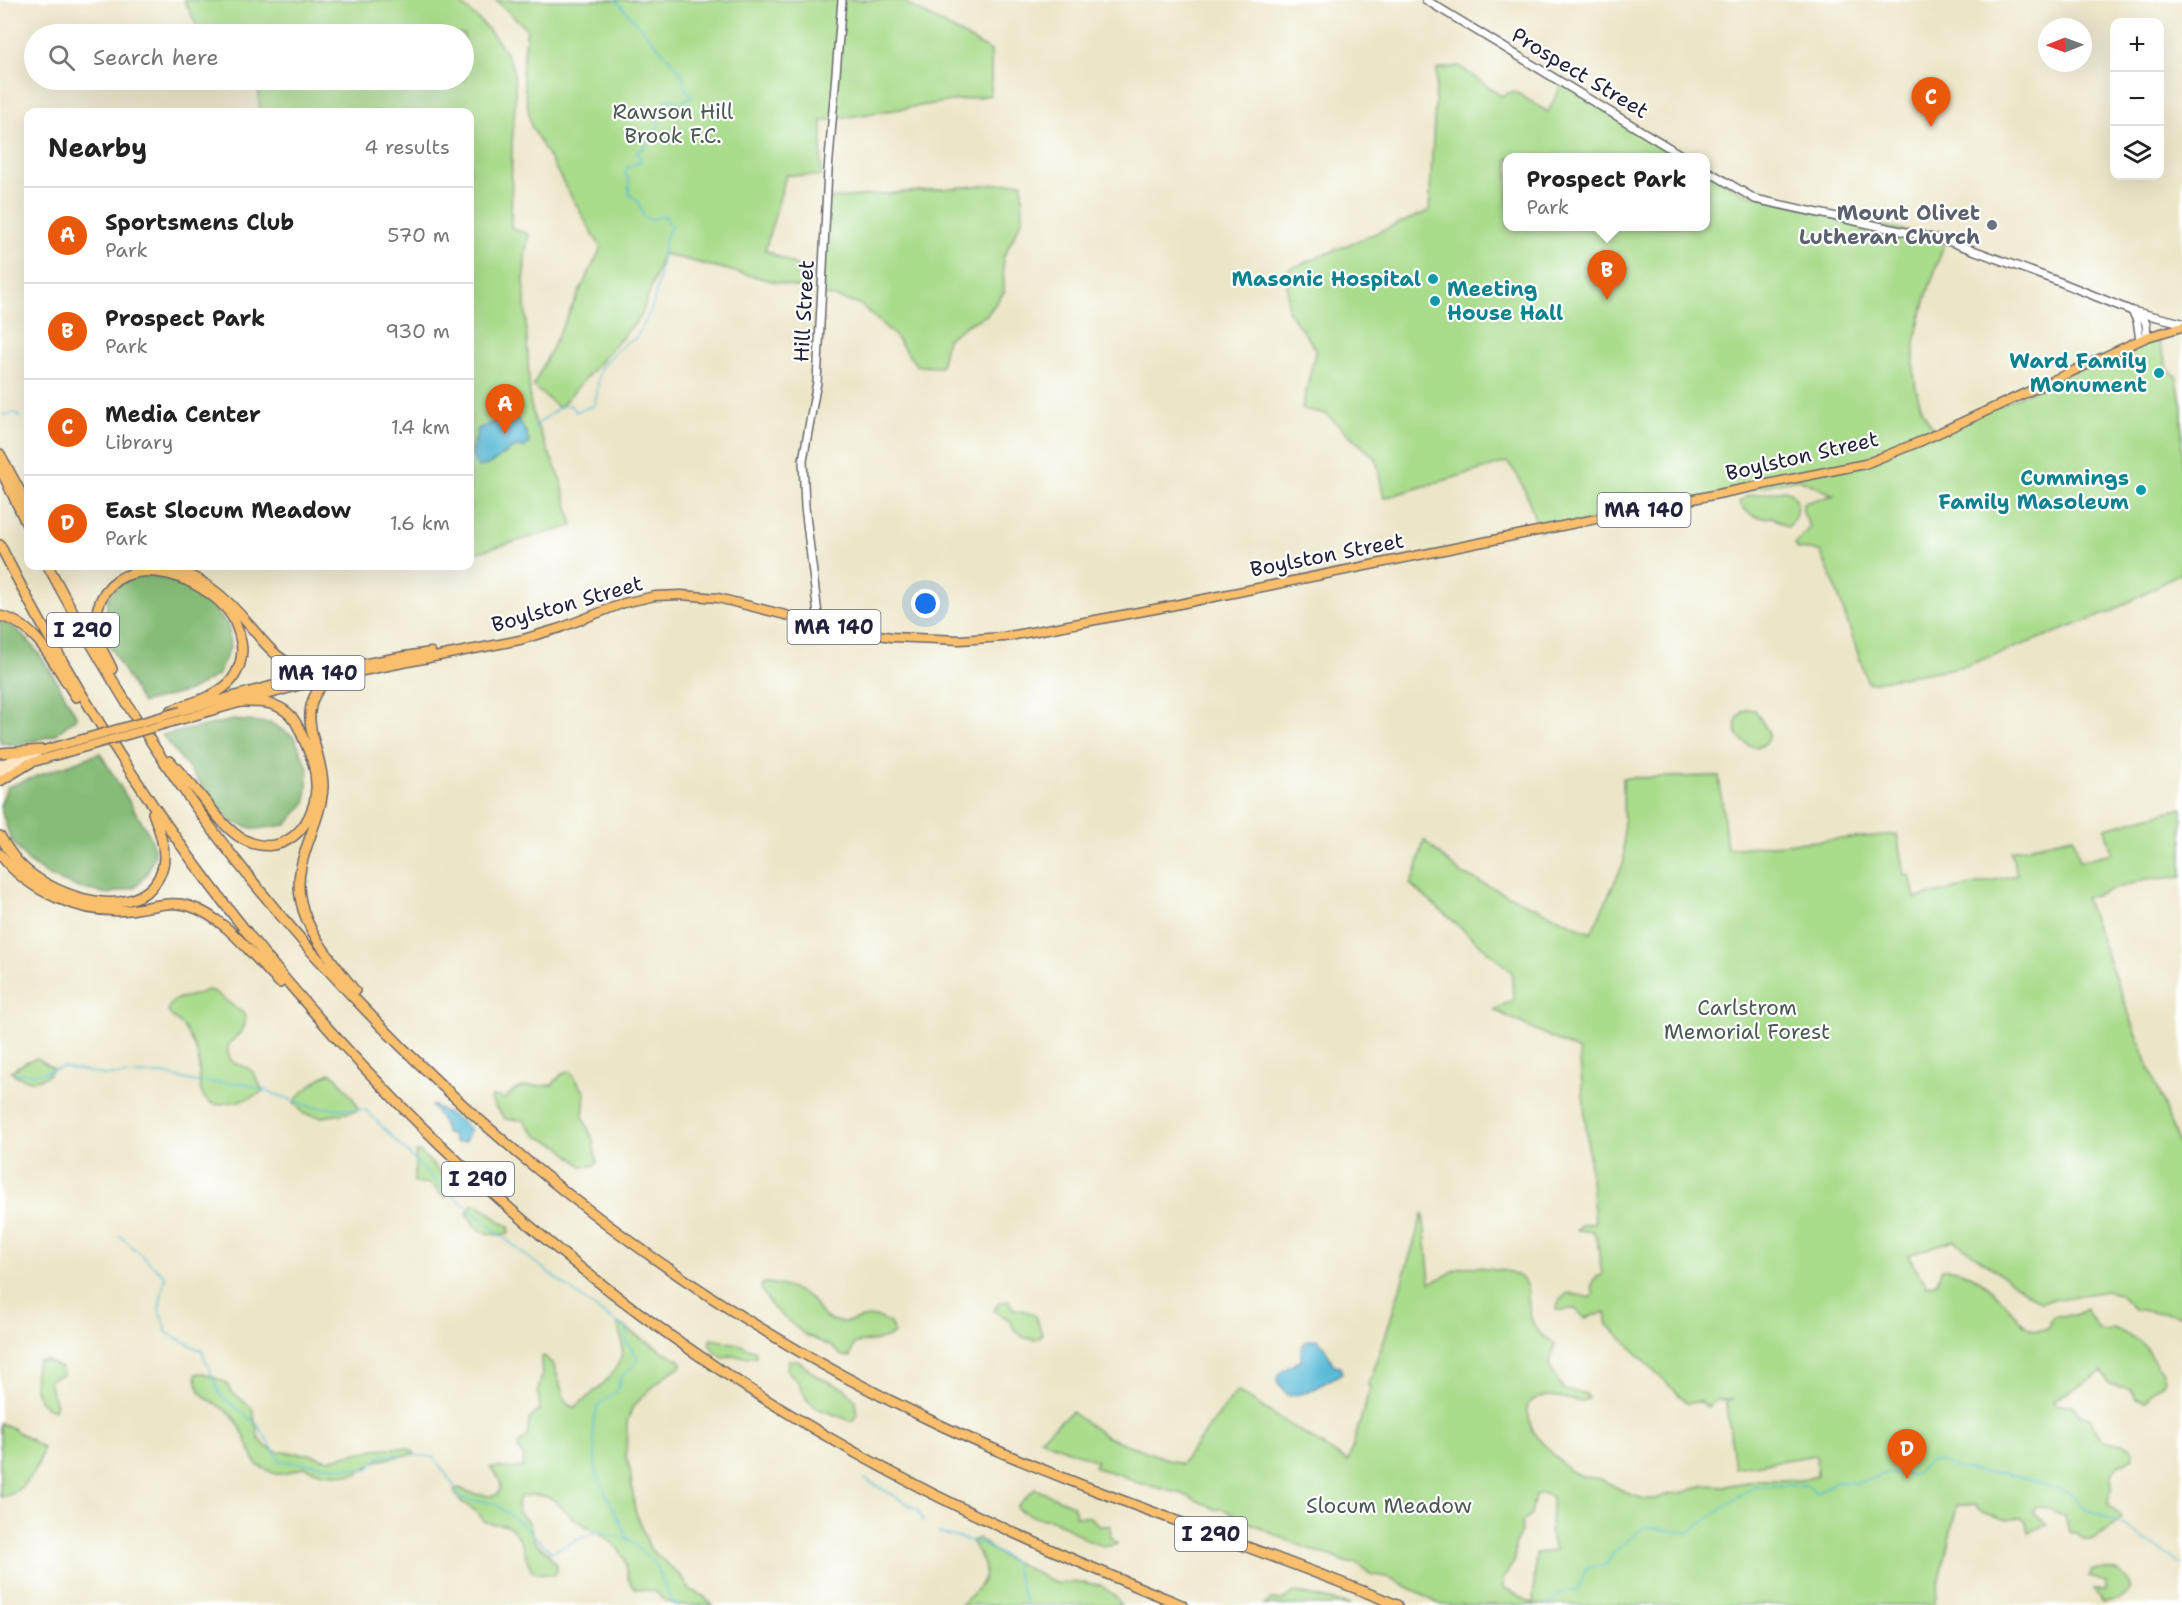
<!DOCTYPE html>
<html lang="en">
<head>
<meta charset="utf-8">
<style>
	:root { --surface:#fff; --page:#f2f2f2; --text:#222; --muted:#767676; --line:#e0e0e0; --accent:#ea580c }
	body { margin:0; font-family:"Shantell Sans",sans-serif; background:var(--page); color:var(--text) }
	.controls { position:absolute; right:18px; top:18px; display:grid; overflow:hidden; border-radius:12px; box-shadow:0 6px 24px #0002 }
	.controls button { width:54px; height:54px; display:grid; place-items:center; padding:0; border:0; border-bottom:2px solid var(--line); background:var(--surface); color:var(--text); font:30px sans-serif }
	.compass { position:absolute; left:2038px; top:18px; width:54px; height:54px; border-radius:50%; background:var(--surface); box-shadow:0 6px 24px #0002; rotate:269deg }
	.you { position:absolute; left:926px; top:604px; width:21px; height:21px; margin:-15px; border:4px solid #fff; border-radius:50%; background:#1a73e8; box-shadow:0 0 0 9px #1a73e833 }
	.badge { display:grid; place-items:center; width:39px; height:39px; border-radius:50%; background:var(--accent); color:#fff; font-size:20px; font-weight:700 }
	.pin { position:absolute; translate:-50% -50px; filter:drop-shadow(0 2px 3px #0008) }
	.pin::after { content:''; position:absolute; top:32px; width:21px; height:18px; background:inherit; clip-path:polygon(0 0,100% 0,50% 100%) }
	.popup { position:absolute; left:1503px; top:153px; width:207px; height:78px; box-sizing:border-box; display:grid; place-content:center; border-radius:12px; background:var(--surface); filter:drop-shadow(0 2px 4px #0005); font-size:20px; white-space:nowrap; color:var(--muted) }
	.popup b { font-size:22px; color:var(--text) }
	.popup::after { content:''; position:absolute; left:50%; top:100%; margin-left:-12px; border:12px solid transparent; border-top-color:var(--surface) }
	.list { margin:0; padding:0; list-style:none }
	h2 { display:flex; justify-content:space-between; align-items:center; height:78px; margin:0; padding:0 24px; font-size:26px }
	h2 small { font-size:20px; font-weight:400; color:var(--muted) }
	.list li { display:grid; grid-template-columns:39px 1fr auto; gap:18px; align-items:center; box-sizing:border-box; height:96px; padding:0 24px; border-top:2px solid var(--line) }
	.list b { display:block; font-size:22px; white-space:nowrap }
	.list p { margin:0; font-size:20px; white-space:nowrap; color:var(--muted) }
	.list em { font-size:20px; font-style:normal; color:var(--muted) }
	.icon { flex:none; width:33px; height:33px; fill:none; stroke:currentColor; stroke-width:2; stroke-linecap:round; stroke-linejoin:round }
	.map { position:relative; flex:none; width:2182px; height:1605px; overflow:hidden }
	.search { position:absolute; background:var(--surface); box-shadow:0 6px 24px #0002; left:24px; top:24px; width:450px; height:66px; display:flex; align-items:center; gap:15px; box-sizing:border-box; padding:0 21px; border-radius:33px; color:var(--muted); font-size:22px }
	.panel { position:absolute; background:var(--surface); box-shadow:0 6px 24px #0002; left:24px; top:108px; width:450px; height:462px; border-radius:12px }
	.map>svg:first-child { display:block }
</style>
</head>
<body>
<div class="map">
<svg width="2182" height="1605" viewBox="0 0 2182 1605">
	<rect width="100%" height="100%" fill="#fff"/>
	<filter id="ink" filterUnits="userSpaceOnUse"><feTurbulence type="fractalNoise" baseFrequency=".0167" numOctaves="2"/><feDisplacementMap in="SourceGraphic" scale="12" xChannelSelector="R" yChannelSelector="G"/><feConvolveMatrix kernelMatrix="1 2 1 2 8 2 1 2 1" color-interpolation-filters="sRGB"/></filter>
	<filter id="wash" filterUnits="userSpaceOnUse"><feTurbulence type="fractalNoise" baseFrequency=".008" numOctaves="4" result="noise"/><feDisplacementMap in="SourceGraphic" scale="24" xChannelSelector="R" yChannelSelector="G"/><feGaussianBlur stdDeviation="1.35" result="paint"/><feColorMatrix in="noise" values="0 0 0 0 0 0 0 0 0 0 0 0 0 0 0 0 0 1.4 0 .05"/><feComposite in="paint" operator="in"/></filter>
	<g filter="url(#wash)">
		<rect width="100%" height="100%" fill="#ece6c8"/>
		<path fill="#a9dc8b" stroke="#667f63" stroke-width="1.5" fill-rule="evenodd" d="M184,0H455C475,14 504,42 512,66C519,89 513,121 512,145C511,172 512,200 511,228L529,234L525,254L524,281L530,401L535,421L560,478L573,526L470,554V112H260L258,80H464V34H201Z
			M496,0H901L991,51V95L822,121L821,176L786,175L765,250L810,272L805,289L663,254L641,316L559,408L533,386L601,248L531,126L522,71L527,29Z
			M1459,66L1501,96L1514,91L1548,112L1563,82L1686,157L1508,158V226H1706V170L1743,193L1945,240C1929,295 1900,348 1921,406C1924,416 1931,425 1936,434L2156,334L2168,369L2176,376L2182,406V572L2111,612L1965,666L1868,683L1834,583L1820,551L1798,549L1795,544L1810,527L1803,512V503L1834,495L1799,479L1539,531C1531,508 1524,479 1507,462L1384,498L1376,459L1326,414L1302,409L1316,349L1288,311L1287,270L1429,211L1437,69Z
			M1022,182L1023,218L1003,258L1004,292L987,315L967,325L947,339L941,367L917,366L894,335L861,305L822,294L826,199Z
			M1784,490C1803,494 1798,517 1788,527L1772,517C1757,519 1748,516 1739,502L1747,496Z
			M1747,709L1755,710L1769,733C1765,767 1713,730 1747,709Z
			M1719,776L1727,849L1897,834L1904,875H1910L1915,898L2017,875L2011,851L2073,837L2080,861L2112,853L2105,828L2182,808V877L2146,879L2085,898L2182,1154V1316L2134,1309L2119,1294L2106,1291L2040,1302L1953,1240L1908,1255L1926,1284L1925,1286L1936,1283L1942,1269C1965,1266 1985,1284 2002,1299C2015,1312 2026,1340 2049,1327L2050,1320L2054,1316L2075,1315L2086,1309L2099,1330L2106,1331L2114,1328L2140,1341L2147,1348L2156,1365L2162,1370L2165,1379L2162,1385L2152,1390L2147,1401L2136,1398L2131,1389L2110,1384L2102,1372L2053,1401L2055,1405H2072L2081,1415L2091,1419C2104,1457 2120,1434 2134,1451L2132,1459L2119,1464L2114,1470L2111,1476L2112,1489L2109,1496L2108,1505L2119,1515L2121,1519L2118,1523L2091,1540H2083L2076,1534L2070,1532L2063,1515C2056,1512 2040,1506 2035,1507L2033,1512L2048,1525L2028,1532L2026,1521L2022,1517L2007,1520L1982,1512L1975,1505H1957L1934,1605H1441L1391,1578L1370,1574L1357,1563C1346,1565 1341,1559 1330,1556C1293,1545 1258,1527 1223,1509H1215L1183,1494L1135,1482L1121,1475L1096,1468L1094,1465L1097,1461L1040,1439L1071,1412L1107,1437L1181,1464L1237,1391L1348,1462L1370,1388L1367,1383L1372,1376L1386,1334L1423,1213L1430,1282C1443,1280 1451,1270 1463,1267C1473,1265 1486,1268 1495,1269C1546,1275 1517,1302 1537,1330C1541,1336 1550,1339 1555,1344L1549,1366L1564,1390L1584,1393L1588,1397L1582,1402C1565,1399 1536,1388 1527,1407L1532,1432L1568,1470L1584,1477L1601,1479L1631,1495L1645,1499H1656L1670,1494L1682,1493L1705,1485L1726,1486L1758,1480H1802L1817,1476L1816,1455L1735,1468L1726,1401L1733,1399L1717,1400L1708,1407L1700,1402L1687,1403L1608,1325L1606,1312L1585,1318L1575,1309L1556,1310L1559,1301L1568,1293L1591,1298L1594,1294C1589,1286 1592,1277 1602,1275L1597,1238L1593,1231H1577L1581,1225L1595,1222L1579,1051L1494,1010L1513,1000L1512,972L1410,884L1416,872L1424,840L1460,873L1591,933L1624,862L1623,778ZM1542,1493L1552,1497C1554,1516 1545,1535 1556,1551L1536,1553L1533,1604L1503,1587V1579L1515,1560V1544L1521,1532L1522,1522L1531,1515L1535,1495Z
			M206,990L213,991L244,1014C244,1018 246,1021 245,1024C242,1039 217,1040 233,1063C254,1068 254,1073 263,1091C256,1097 237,1102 227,1103C222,1103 219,1106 214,1104C192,1097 203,1068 197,1053C194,1046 189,1035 184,1028C179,1022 172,1019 168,1011C171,992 194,1000 206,990Z
			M37,1058L53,1068C46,1084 22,1083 11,1071L28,1061Z
			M568,1072H571L585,1093L583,1117L593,1140L597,1163L592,1166H582L559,1146L537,1136L523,1120L505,1119C501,1112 494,1108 491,1099L493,1096L506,1099C516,1082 535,1087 552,1085L562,1074Z
			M331,1073C338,1077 354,1099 358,1107L357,1111L322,1117L304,1114L294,1102C299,1094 322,1075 331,1073Z
			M416,1152H420L442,1174L448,1193L446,1198C438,1195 437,1186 429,1184C423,1182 420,1185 414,1182Z
			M473,1204C487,1206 496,1222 509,1226V1233C489,1238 475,1232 467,1213L470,1207Z
			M764,1283C776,1283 804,1291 812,1300C818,1308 820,1316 831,1320C848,1327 863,1314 877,1317C882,1318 886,1322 890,1323L894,1333C885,1342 867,1340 854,1344L850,1357L842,1356L832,1347L804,1334L772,1307L762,1291L761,1286Z
			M1008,1301L1014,1309C1037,1313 1034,1312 1042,1334L1040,1338L1034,1340L1023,1337L1014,1329L1010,1320L994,1311L999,1303Z
			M618,1324C626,1325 628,1330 634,1334C650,1344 666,1353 682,1362L681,1366L666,1375L642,1397L632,1408L627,1423L626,1457L630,1470L635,1510L650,1549L681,1576L690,1590L705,1597L712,1605H676L664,1600L656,1592L634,1588C625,1579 628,1569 624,1558C615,1539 589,1528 573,1518C565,1513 560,1503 552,1499C542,1494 531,1494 520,1497L517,1503L518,1511L529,1523L535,1542L548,1553L557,1567L556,1573L554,1575L533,1572C525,1560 524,1540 513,1530C503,1521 493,1526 486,1522C482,1520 480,1515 477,1512C469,1505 456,1502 454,1490L459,1488C470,1494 485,1497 497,1495C505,1484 499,1477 490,1468C502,1465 512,1472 523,1467L524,1458L519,1450L518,1444L527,1437L529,1420L540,1409L538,1389L542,1377L541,1358L544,1356L554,1366L566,1403L574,1408C594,1392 626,1371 622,1342C621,1335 618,1331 618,1324Z
			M711,1339L738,1344L756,1351V1357L728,1356L724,1358L715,1353L709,1343Z
			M46,1360L62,1369L63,1375L55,1377L49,1382L56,1406L53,1410C32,1402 32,1379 38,1361Z
			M788,1360L798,1361L818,1377L845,1389L856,1401C857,1409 859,1416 851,1421L817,1408L807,1400L798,1382L787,1370Z
			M203,1373L225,1382L232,1392L252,1408L259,1439L268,1448L278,1452L309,1454L328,1460L375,1449L390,1448H408L415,1453L377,1461L356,1474L347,1475L323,1473L305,1467L284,1474H275L257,1465C248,1450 246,1432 234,1418C219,1400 197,1404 196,1374Z
			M0,1423L12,1428L43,1448C39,1469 22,1495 0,1497Z
			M1035,1489L1070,1504L1074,1507L1076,1516L1090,1517L1100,1526H1111L1110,1537L1117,1544C1097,1553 1073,1529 1056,1521C1051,1518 1047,1520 1042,1519C1034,1517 1026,1513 1019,1510L1017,1508L1018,1505Z
			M978,1538L1004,1558L1015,1562L1058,1584L1072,1582L1100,1585L1115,1596L1121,1605H961C972,1594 989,1582 984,1564C981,1556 975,1549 972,1541Z
			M2099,1569C2114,1569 2130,1573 2130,1590C2123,1600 2114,1601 2102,1602L2094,1590H2106V1582L2089,1576L2092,1571Z
			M1295,1592L1351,1605H1264L1271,1600H1282Z"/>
		<path fill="#86bc77" stroke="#546f59" stroke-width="1.5" d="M142,575L167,578L188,586L210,604L229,627L230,647L218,675L189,691L142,703L105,638V620L108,598L120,583Z
			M0,621C33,631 60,688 77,717L55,735L17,745L0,743Z
			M233,720L271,723L294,737L308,768L306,802L286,825L255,829L230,821L162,735Z
			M100,753L150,836L155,854L147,873L136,887L108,894L79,888L49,876L28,861L11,840L0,806L7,787Z"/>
		<path fill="#5abbd8" stroke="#3e6e8a" stroke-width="1.5" d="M505,417L518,419L527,434L529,443L525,447H515L488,465L478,467L472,455L478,429Z
			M432,1105L461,1121L470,1130L465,1142H455L452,1134L446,1133C445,1125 437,1112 431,1106Z
			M1316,1339C1325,1343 1328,1356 1334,1365L1340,1366L1342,1373L1309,1392L1289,1396L1278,1384L1277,1379L1282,1371L1301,1360C1301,1346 1299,1342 1316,1339Z"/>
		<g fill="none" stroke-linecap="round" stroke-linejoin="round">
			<path stroke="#5abbd8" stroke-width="1.5" d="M3,415L16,413L20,418
				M533,428L561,406L570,405L576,412L595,405L600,368L626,342L635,339C647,321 655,304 658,283C662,264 661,241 672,225L667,222L665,215L651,220L644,217L638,201L629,194V180L625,173L627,168L640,162V156L636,152C650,145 654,138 659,124L657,121L658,114L663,112L666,115L671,111L666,101L673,99L683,105L684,100L692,98V95L686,90L682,73L616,0
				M470,463L478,464
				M14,1073L38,1074L63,1067L104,1075L162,1074L197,1082L243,1083L312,1107L366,1110L434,1180L524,1254L599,1311L627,1329L626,1342L637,1356L635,1365L621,1377L617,1391L598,1405L593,1425L596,1473L628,1539
				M119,1235L165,1276L159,1309L167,1333L202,1351L220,1395L258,1425L280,1461L367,1470L381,1456L401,1455
				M411,1455L434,1457L463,1499L494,1503L527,1528L551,1552L597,1531L628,1539L656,1564L671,1601L678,1605
				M865,1479L918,1510L923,1521
				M939,1533L980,1543L1014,1562L1026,1605
				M1547,1605L1566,1590L1577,1592L1586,1568L1606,1565L1614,1552L1644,1527L1688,1533L1754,1486L1806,1485L1815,1494L1836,1482L1859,1483L1884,1474L1914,1475L1928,1461L1944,1462L1949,1466L1983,1473L2004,1472L2071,1493L2082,1507L2126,1527L2182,1565"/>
		</g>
	</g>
	<g filter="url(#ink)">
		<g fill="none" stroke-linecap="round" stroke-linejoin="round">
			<g stroke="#69676c" stroke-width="10">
				<path id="tertiary" d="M1426,0L1686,158
					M1706,170L1755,199L1951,242L2060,282L2132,311L2182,323
					M2132,311L2137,320L2140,340
					M2142,314L2146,324L2147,337
					M819,623L805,507L803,460L817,382L828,171L842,0"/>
			</g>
			<g stroke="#69676c" stroke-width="10">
				<path id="secondary" d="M0,764L37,753
					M0,772L22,765"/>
			</g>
			<g stroke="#69676c" stroke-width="11">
				<path id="primary" d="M181,711C265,687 344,664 431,652
					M183,719L322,679L520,640L560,628L624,603L655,596L681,595L718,598L837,628L891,637L960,640L1004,637L1160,608L1865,464L1919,442L2147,337L2182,327
					M30,763L47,758"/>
			</g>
			<g stroke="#69676c" stroke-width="12">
				<path id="motorway" d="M0,454L28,506
					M0,468L28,527
					M0,545C190,924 485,1246 856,1453C961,1512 1071,1560 1182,1605
					M48,566C92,648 140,730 195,806C386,1069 644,1285 938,1424C1087,1494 1245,1542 1397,1605
					M160,566C199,573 226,597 250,626C263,641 275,658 295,666C309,671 326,668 341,667
					M0,616C38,624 56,668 76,697
					M112,669C108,659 99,647 97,636C94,621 97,605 105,592C135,551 203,579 229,612C235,620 239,632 241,642C244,656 239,673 228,684C213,698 189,703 170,711
					M341,675C325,680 315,689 311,706C305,730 324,761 323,787C321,827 291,861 301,902C308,935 335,964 355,991
					M0,753L44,750
					M170,761C178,770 186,779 194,788C209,804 222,826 241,838C281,861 314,828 316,789C317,771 311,756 304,740C299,729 295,717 284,710C271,701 256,702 240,702
					M0,781L30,763
					M0,836C6,846 13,858 22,866C50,893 115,918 149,890C158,882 164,869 164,857C164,841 158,827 153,813
					M0,854C28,892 82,915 130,910C149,908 169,900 189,906C226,917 253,957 280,983"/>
			</g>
			<use href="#tertiary" stroke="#fff" stroke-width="7"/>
			<use href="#secondary" stroke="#fde5c5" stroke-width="8"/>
			<use href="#primary" stroke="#f9bf6d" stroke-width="8"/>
			<use href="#motorway" stroke="#f9bf6d" stroke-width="9"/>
			<g stroke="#69676c" stroke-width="11" stroke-linecap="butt">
				<path id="primary-bridge" d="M44,750L181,711
					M47,758L183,719"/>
			</g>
			<use href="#primary-bridge" stroke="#f9bf6d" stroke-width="8"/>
		</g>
	</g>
	<circle fill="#6b7280" stroke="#fff" stroke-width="2" cx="1992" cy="225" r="6"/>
	<g fill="#0f9aa8" stroke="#fff" stroke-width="2">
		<circle cx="1433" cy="279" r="6"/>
		<circle cx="1435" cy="301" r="6"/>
		<circle cx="2159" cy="373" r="6"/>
		<circle cx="2141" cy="490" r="6"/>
	</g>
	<g text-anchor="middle" stroke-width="4.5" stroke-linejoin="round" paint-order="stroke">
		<g fill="#fff" stroke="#646476" stroke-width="1.5">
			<rect x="1597.5" y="493" width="93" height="34" rx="4.5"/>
			<rect x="787.5" y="610" width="93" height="34" rx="4.5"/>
			<rect x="47" y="613" width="72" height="34" rx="4.5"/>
			<rect x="271.5" y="656" width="93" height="34" rx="4.5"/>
			<rect x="442" y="1162" width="72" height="34" rx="4.5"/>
			<rect x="1175" y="1517" width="72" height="34" rx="4.5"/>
		</g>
		<g font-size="20" font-weight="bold" fill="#22223b">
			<text x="1644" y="517">MA 140</text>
			<text x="834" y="634">MA 140</text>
			<text x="83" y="637">I 290</text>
			<text x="318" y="680">MA 140</text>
			<text x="478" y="1186">I 290</text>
			<text x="1211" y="1541">I 290</text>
		</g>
		<g font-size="21" fill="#22223b" stroke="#fff">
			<text transform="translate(1580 73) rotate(31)" y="7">Prospect Street</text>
			<text transform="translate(804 311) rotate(-87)" y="7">Hill Street</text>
			<text transform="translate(1802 456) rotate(-13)" y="7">Boylston Street</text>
			<text transform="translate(1327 555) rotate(-11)" y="7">Boylston Street</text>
			<text transform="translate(567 604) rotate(-16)" y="7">Boylston Street</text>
		</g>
		<g font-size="21" fill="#4a5a53" stroke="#fff">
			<text x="673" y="119">Rawson Hill<tspan x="673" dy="24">Brook F.C.</tspan></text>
			<text x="1747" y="1015">Carlstrom<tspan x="1747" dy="24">Memorial Forest</tspan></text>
			<text x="1389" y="1513">Slocum Meadow</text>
		</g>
		<g font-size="21" font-weight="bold" fill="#5b616d" stroke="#fff" text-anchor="end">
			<text x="1980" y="220">Mount Olivet<tspan x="1980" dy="24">Lutheran Church</tspan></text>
		</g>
		<g font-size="21" font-weight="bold" fill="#0d838f" stroke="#fff" text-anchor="end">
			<text x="1421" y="286">Masonic Hospital</text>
			<text x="1447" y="296" text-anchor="start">Meeting<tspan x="1447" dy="24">House Hall</tspan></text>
			<text x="2147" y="368">Ward Family<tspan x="2147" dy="24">Monument</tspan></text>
			<text x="2129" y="485">Cummings<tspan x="2129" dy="24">Family Masoleum</tspan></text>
		</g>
	</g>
</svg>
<div class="controls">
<button>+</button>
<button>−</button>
<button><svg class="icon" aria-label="layers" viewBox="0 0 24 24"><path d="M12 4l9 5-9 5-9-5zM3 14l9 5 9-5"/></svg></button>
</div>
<svg class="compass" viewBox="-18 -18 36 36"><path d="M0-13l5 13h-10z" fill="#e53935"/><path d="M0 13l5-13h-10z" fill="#767676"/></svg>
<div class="you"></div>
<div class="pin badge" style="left:505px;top:434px">A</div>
<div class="pin badge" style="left:1607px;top:300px">B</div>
<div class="popup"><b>Prospect Park</b>Park</div>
<div class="pin badge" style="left:1931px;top:127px">C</div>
<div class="pin badge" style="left:1907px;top:1479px">D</div>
<div class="search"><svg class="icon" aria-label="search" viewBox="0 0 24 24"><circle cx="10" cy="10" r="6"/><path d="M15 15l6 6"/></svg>Search here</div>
<section class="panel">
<h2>Nearby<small>4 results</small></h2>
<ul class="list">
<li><span class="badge">A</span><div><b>Sportsmens Club</b><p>Park</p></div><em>570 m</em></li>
<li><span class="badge">B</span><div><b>Prospect Park</b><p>Park</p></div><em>930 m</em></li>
<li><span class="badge">C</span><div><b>Media Center</b><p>Library</p></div><em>1.4 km</em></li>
<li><span class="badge">D</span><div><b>East Slocum Meadow</b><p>Park</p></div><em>1.6 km</em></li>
</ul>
</section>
</div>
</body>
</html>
